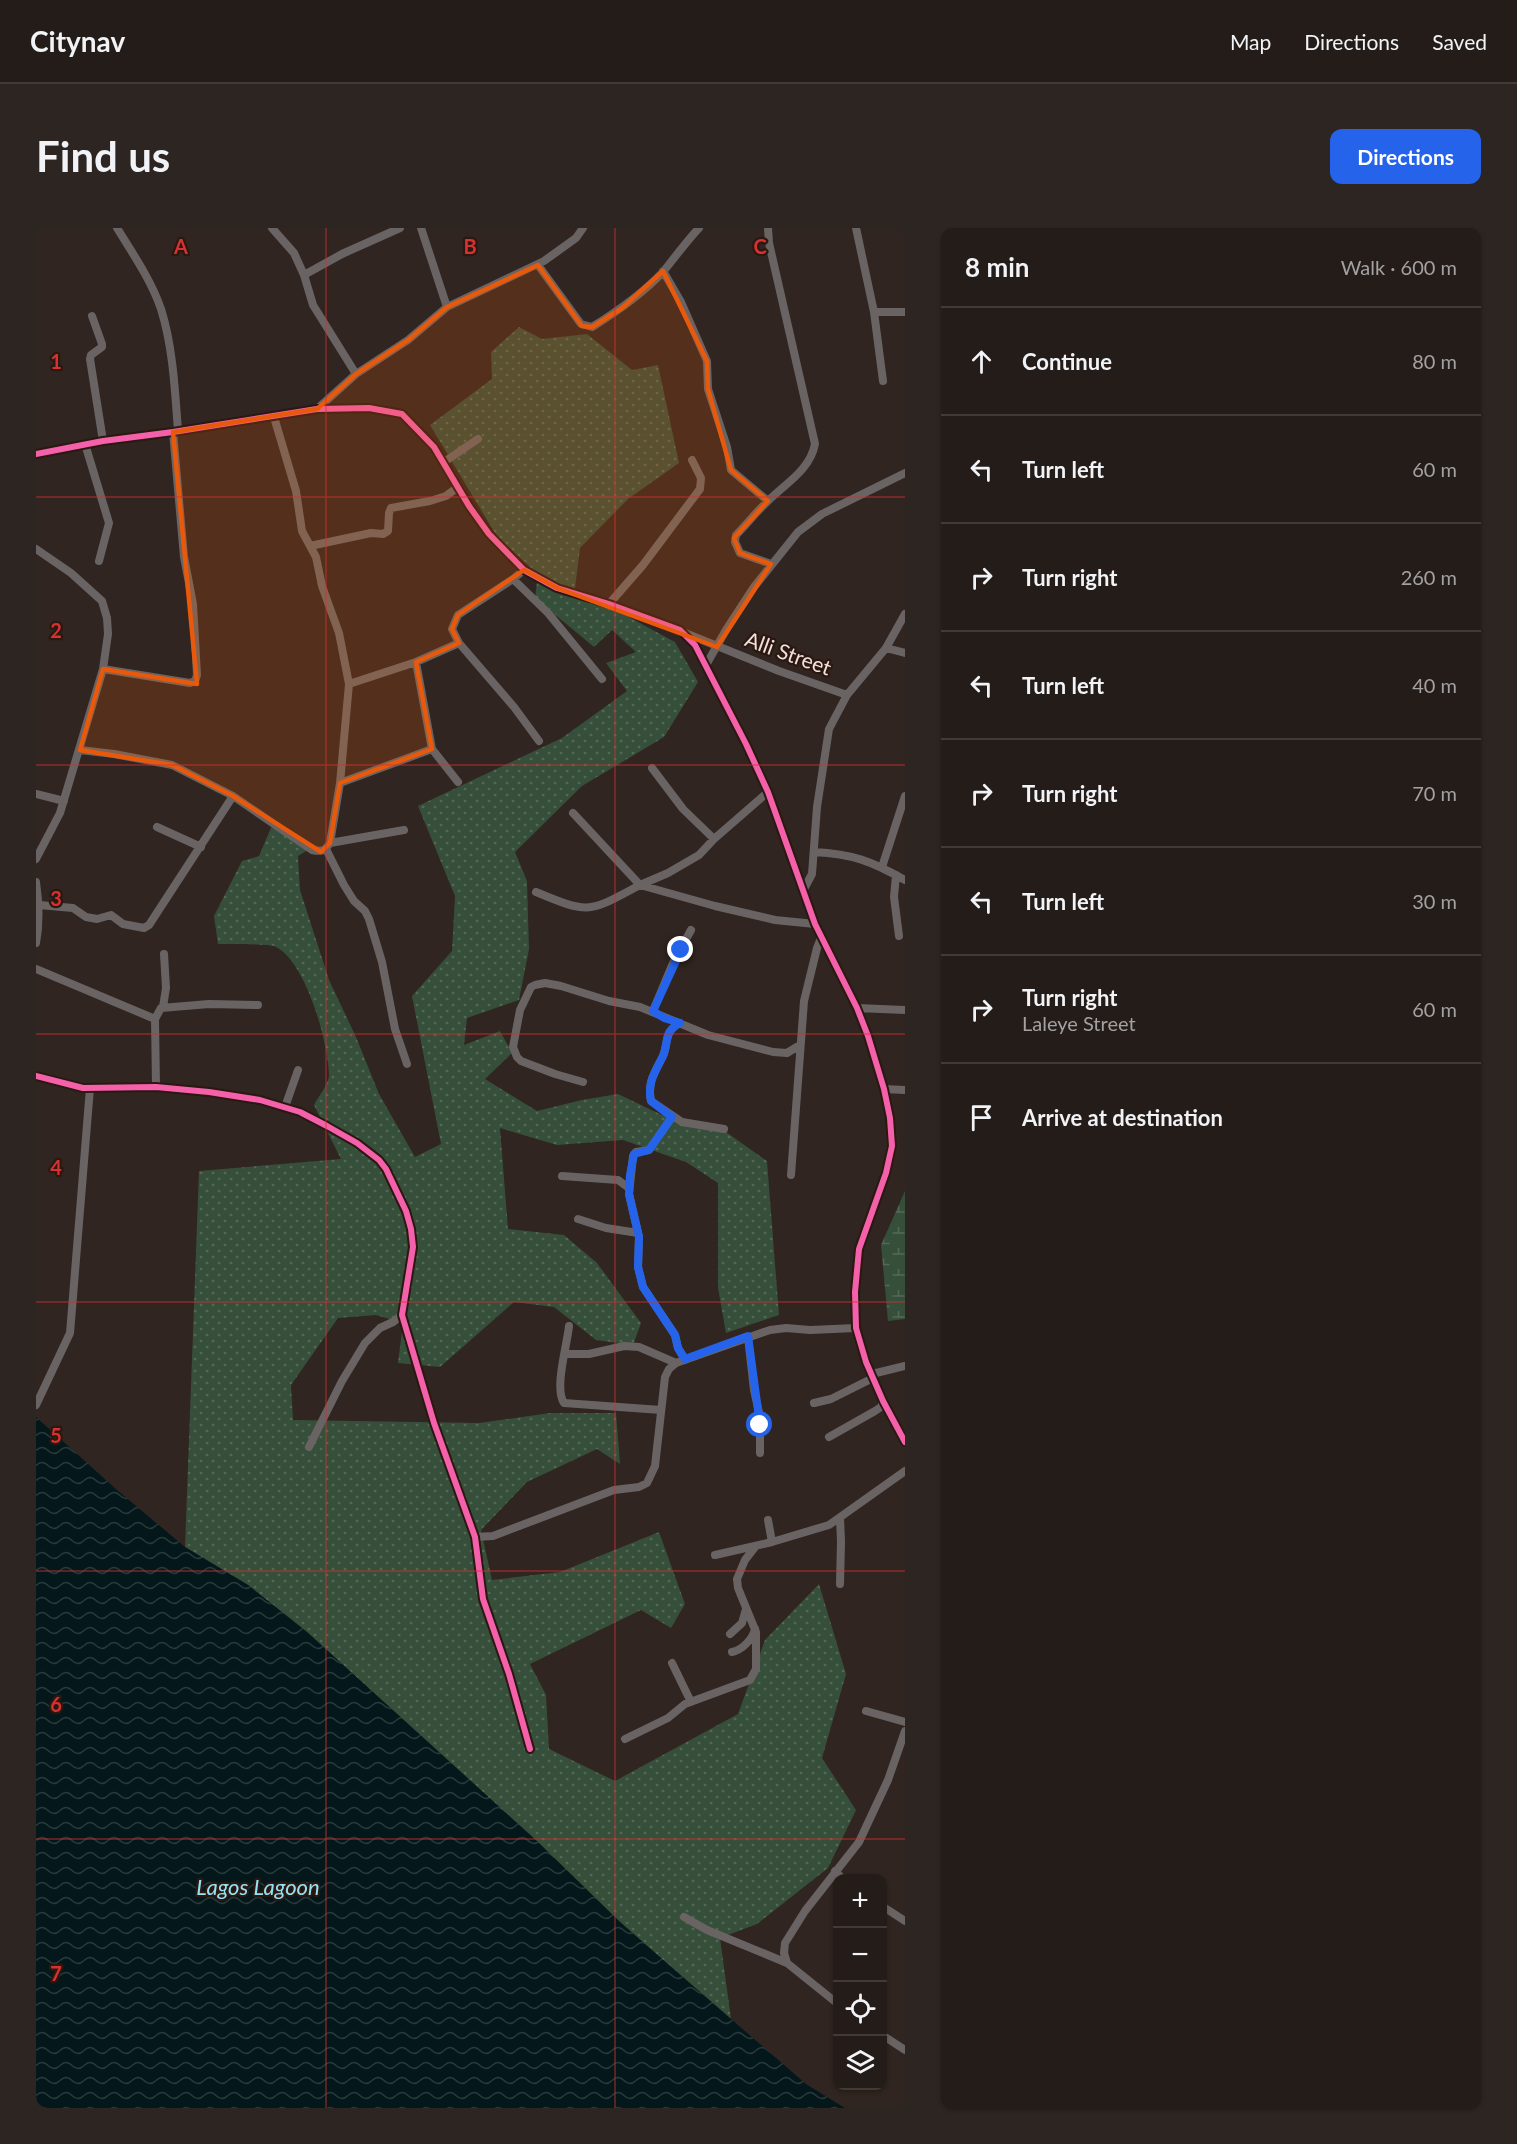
<!DOCTYPE html>
<html lang="en">
<head>
<meta charset="utf-8">
<style>
	:root { --surface:#241c18; --page:#2c2521; --text:#f1f3f6; --muted:#a3a1a2; --line:#413a37; --accent:#2563eb }
	body { margin:0; font-family:Lato,sans-serif; background:var(--page); color:var(--text) }
	.controls { position:absolute; right:18px; bottom:18px; display:grid; overflow:hidden; border-radius:12px; box-shadow:0 2px 4px #0004 }
	.controls button { width:54px; height:54px; display:grid; place-items:center; padding:0; border:0; border-bottom:2px solid var(--line); background:var(--surface); color:var(--text); font:30px sans-serif }
	.stop { position:absolute; width:18px; height:18px; margin:-14px; border:4px solid #2563eb; border-radius:50%; background:#fff }
	.stop.end { background:#2563eb; border-color:#fff; box-shadow:0 2px 6px #0008 }
	.list { margin:0; padding:0; list-style:none }
	h2 { display:flex; justify-content:space-between; align-items:center; height:78px; margin:0; padding:0 24px; font-size:26px }
	h2 small { font-size:20px; font-weight:400; color:var(--muted) }
	.list li { display:grid; grid-template-columns:39px 1fr auto; gap:18px; align-items:center; box-sizing:border-box; height:108px; padding:0 24px; border-top:2px solid var(--line) }
	.list b { display:block; font-size:22px; white-space:nowrap }
	.list p { margin:0; font-size:20px; white-space:nowrap; color:var(--muted) }
	.list em { font-size:20px; font-style:normal; color:var(--muted) }
	.icon { flex:none; width:33px; height:33px; fill:none; stroke:currentColor; stroke-width:2; stroke-linecap:round; stroke-linejoin:round }
	.map { position:relative; flex:none; width:869px; height:1880px; overflow:hidden; border-radius:12px }
	header { display:flex; align-items:center; gap:36px; box-sizing:border-box; height:84px; padding:0 30px; background:var(--surface); border-bottom:2px solid var(--line) }
	header strong { font-size:28px }
	nav { display:flex; gap:33px; margin-inline-start:auto; font-size:21px }
	.intro { display:flex; align-items:center; justify-content:space-between; box-sizing:border-box; height:144px; padding:0 36px }
	h1 { margin:0; font-size:42px }
	.button { padding:15px 27px; border-radius:12px; background:var(--accent); color:#fff; font-size:21px; font-weight:700 }
	main { display:flex; gap:36px; padding:0 36px }
	aside { flex:1; background:var(--surface); border-radius:12px; box-shadow:0 2px 4px #0004 }
	.map>svg:first-child { display:block }
</style>
</head>
<body>
<header>
<strong>Citynav</strong>
<nav><a>Map</a><a>Directions</a><a>Saved</a></nav>
</header>
<div class="intro"><h1>Find us</h1><a class="button">Directions</a></div>
<main>
<div class="map">
<svg width="869" height="1880" viewBox="0 0 869 1880">
	<defs>
		<pattern id="grass-dots" width="8" height="8" patternUnits="userSpaceOnUse" patternTransform="scale(1.5)"><rect width="8" height="8" fill="#364f3a"/><path d="M2 2h.1M6 6h.1" fill="none" stroke="#546856" stroke-width="1.8" stroke-linecap="round"/></pattern>
		<pattern id="wetland-marsh" width="20" height="14" patternUnits="userSpaceOnUse" patternTransform="scale(1.5)"><rect width="20" height="14" fill="#364f3a"/><path d="M1 5h8M5 5V1M11 12h8M15 12V8" fill="none" stroke="#546856"/></pattern>
		<pattern id="water-waves" width="16" height="10" patternUnits="userSpaceOnUse" patternTransform="scale(1.5)"><rect width="16" height="10" fill="#04181b"/><path d="M0 5q4-4 8 0t8 0" fill="none" stroke="#29393c"/></pattern>
	</defs>
	<rect width="100%" height="100%" fill="#302520"/>
	<path fill="url(#grass-dots)" d="M483,99L506,111L551,106L596,142L622,137L643,235L592,271L544,320L539,360L639,414L662,454L628,509L546,558L479,624L491,653L493,721L483,772L431,790L428,817L464,803L476,825L449,851L501,883L546,872L582,866L626,887L690,904L731,933L743,1087L690,1105L682,1060V955L650,934L587,912L521,917L464,900L472,1001L528,1007L561,1035L605,1095L597,1117L560,1112L518,1079L478,1074L404,1139L362,1135L367,1095L340,1087L302,1090L255,1157L257,1192L443,1195L514,1185H580L584,1236L561,1221L491,1254L445,1302L456,1352L524,1344L623,1304L649,1376L635,1400L605,1382L494,1436L510,1467L513,1521L579,1553L702,1486L729,1412L783,1356L810,1446L786,1530L820,1582L792,1640L721,1696L684,1710L695,1791L584,1694L500,1613L271,1404L212,1357L149,1319L163,943L305,931L278,877C282,869 292,857 293,848C293,817 270,731 238,718C231,716 193,716 182,716L178,688L206,633L223,628L237,595L275,620L262,628L264,662L293,752L320,809L343,866L379,929L405,916L376,768L416,723L419,668L382,578L526,510L591,463L570,435L600,424L576,402L558,419L499,370L502,346L462,310L394,197L456,151L455,124Z"/>
	<path fill="url(#wetland-marsh)" d="M869,963V1091L852,1093L845,1017Z"/>
	<path fill="url(#water-waves)" d="M0,1189L81,1262L149,1319L212,1357L271,1404L501,1613L584,1694L626,1731L770,1856L809,1880H0Z"/>
	<g fill="none" stroke-linecap="round" stroke-linejoin="round">
		<path stroke="#696463" stroke-width="8" d="M81,0C97,26 115,52 125,81C137,119 139,163 142,203
			M236,0L258,25L268,47L277,77L320,146
			M385,0L411,79
			M732,0L733,15L779,216C774,242 750,255 732,273C721,283 711,296 700,307L699,314L704,325L735,336
			M820,0L838,84L847,153
			M502,37L545,96L556,99C582,83 606,66 627,44C639,29 650,14 663,0
			M627,43L645,74L671,133L672,161L691,219L695,242L732,273
			M268,47L306,26L364,0
			M838,84H869
			M56,88L66,116V119L55,127L54,131L67,213
			M281,181L320,146L372,112L411,79L508,33L540,10L547,0
			M49,216L73,295L63,333
			M0,226L67,213L137,204L281,181L333,180L366,186L398,219L433,278L453,306L488,342L521,360L573,376L644,402L659,417L710,516L732,564L779,696L821,780L832,808L848,861L854,890L856,918L850,945L823,1021L819,1064L820,1100L830,1134L847,1173L869,1214
			M408,234L442,211
			M274,318L335,305L347,306L352,303L353,285L355,280L394,273L410,268L422,259
			M0,321L35,345L66,373L71,390L72,406L67,441L24,585L0,631
			M488,342L477,351L422,387L416,401L423,415L478,479L503,513
			M477,351L512,385L566,451
			M573,376L607,337L664,261L665,250L656,232
			M649,405L743,443L811,467
			M850,420L869,425
			M670,437L690,402L718,359L762,304L786,286L869,245
			M67,441L154,455L159,453L161,447L157,376L148,329L137,204
			M313,456L380,434L423,415
			M396,521L422,554
			M44,522L78,526L136,537L197,568L276,622C286,624 289,623 294,615L304,555L313,456L303,405L286,358L280,329L266,303L260,263L238,189
			M616,540L647,581L678,611
			M304,555L396,521L380,434
			M0,566L28,573
			M537,585L604,657L632,645L663,627L678,611L732,564
			M121,599L165,619
			M294,615L368,602
			M290,621L308,657L318,673L329,683L333,691L346,734L359,801L371,836
			M778,624C817,626 835,633 869,652
			M846,639L869,568
			M860,647L858,669L863,708
			M0,654C3,675 4,694 0,715
			M768,661L776,646L781,579L793,501L811,467L850,420L869,386
			M500,664C555,687 553,684 604,657L679,678L739,692L779,696
			M3,677L37,680L50,689L61,691L75,687L87,696L108,700L113,697L197,568
			M0,741L119,791
			M127,779L130,760L128,726
			M821,780L869,782
			M617,783L637,735L655,702
			M644,795C627,804 633,814 627,828C619,844 611,854 615,873L646,894L688,901
			M0,848L47,860L120,859L173,864L224,872L264,884L291,898L321,915L343,932L350,941L370,983L375,1001L377,1019L366,1087L398,1195L439,1309L447,1371L473,1446L494,1521
			M547,854L519,846L485,833L481,829L477,819L484,782L495,759L499,757L509,755L525,758L573,773L604,779L672,807L737,824L751,825L764,817
			M120,859L119,791L125,780L173,776L222,777
			M848,861L869,862
			M249,879L262,842
			M636,889L613,922L600,924L597,928L593,966L603,1009L602,1039L607,1059L639,1107L642,1120L649,1132
			M755,947L768,773L781,720L785,710
			M526,948L582,952L593,960
			M542,991L570,1000L602,1005
			M533,1098C531,1118 518,1160 528,1175L625,1182
			M712,1109L718,1162L724,1189V1225
			M529,1126H553L588,1118L603,1119L640,1135
			M836,1146L869,1138
			M778,1175L795,1171L837,1150
			M0,1177L34,1105L54,860
			M793,1209L839,1183L845,1179L847,1173
			M273,1219L306,1153L329,1115L344,1100L357,1094L366,1087
			M804,1290L805,1313L804,1356
			M732,1292L736,1314
			M439,1309L457,1308L578,1262L603,1259L611,1255L619,1238L629,1149L633,1141L640,1135L734,1102L750,1100L774,1102L820,1100
			M679,1327L736,1314L793,1297L869,1243
			M694,1406L706,1395L710,1381
			M696,1424C706,1422 717,1411 719,1401
			M636,1435L655,1474
			M830,1483L869,1494
			M589,1511L632,1490L649,1476L714,1452L720,1441V1404L702,1360L701,1351L709,1332L719,1319
			M799,1643L806,1650
			M846,1678L869,1693
			M648,1689L671,1702L751,1735
			M802,1776L751,1735L748,1725L749,1715L769,1683L823,1614L852,1552L869,1503
			M846,1807L869,1822"/>
		<g stroke="#2c1811" stroke-width="10">
			<path id="cycleway" d="M0,226L67,213L137,204L281,181L333,180L366,186L398,219L433,278L453,306L488,342L521,360L573,376L644,402L659,417L710,516L732,564L779,696L821,780L832,808L848,861L854,890L856,918L850,945L823,1021L819,1064L820,1100L830,1134L847,1173L869,1214
				M0,848L47,860L120,859L173,864L224,872L264,884L291,898L321,915L343,932L350,941L370,983L375,1001L377,1019L366,1087L398,1195L439,1309L447,1371L473,1446L494,1521"/>
		</g>
		<use href="#cycleway" stroke="#f560ab" stroke-width="6"/>
	</g>
	<g fill="none" stroke-linecap="round" stroke-linejoin="round">
		<path stroke="#2563eb" stroke-width="8" d="M645,722L617,783L628,790L644,795C627,804 633,814 627,828C619,844 611,855 615,873L636,889L613,922L598,926L594,947L593,966L603,1009L602,1039L607,1059L639,1107L642,1120L649,1131L712,1108L724,1197"/>
	</g>
	<path fill="#e8590c" fill-opacity="0.2" stroke="#e8590c" stroke-width="4.5" stroke-linejoin="round" d="M502,37L546,98L556,99L586,80L627,43L671,133L672,161L695,242L732,273L698,310L704,325L735,336L681,419L521,360L488,342L422,387L416,401L423,415L380,434L396,521L304,555L294,615L285,624L197,568L136,537L44,522L67,441L161,456L137,204L281,181L320,146L372,112L411,79Z"/>
	<path fill="none" stroke="#d73131" stroke-width="1.5" stroke-opacity="0.55" d="M290,0V1880M579,0V1880M0,269H869M0,537H869M0,806H869M0,1074H869M0,1343H869M0,1611H869"/>
	<g text-anchor="middle" stroke-width="4.5" stroke-linejoin="round" paint-order="stroke">
		<g font-size="21" fill="#f1e2dd" stroke="#2c1811">
			<text transform="translate(752 426) rotate(20)" y="7">Alli Street</text>
		</g>
		<g font-size="22" font-style="italic" fill="#92e4f4" stroke="#2c1811">
			<text x="222" y="1667">Lagos Lagoon</text>
		</g>
	</g>
	<g font-size="20" text-anchor="middle" font-weight="bold" fill="#d73131" stroke="#2c1811" stroke-width="4.5" stroke-linejoin="round" paint-order="stroke">
		<text x="145" y="26">A</text>
		<text x="434" y="26">B</text>
		<text x="724" y="26">C</text>
		<text x="20" y="141">1</text>
		<text x="20" y="410">2</text>
		<text x="20" y="678">3</text>
		<text x="20" y="947">4</text>
		<text x="20" y="1215">5</text>
		<text x="20" y="1484">6</text>
		<text x="20" y="1753">7</text>
	</g>
</svg>
<div class="controls">
<button>+</button>
<button>−</button>
<button><svg class="icon" aria-label="locate" viewBox="0 0 24 24"><circle cx="12" cy="12" r="6"/><path d="M12 2v4M12 18v4M2 12h4M18 12h4"/></svg></button>
<button><svg class="icon" aria-label="layers" viewBox="0 0 24 24"><path d="M12 4l9 5-9 5-9-5zM3 14l9 5 9-5"/></svg></button>
</div>
<div class="stop" style="left:724px;top:1197px"></div>
<div class="stop end" style="left:645px;top:722px"></div>
</div>
<aside>
<h2>8 min<small>Walk · 600 m</small></h2>
<ul class="list">
<li><svg class="icon" aria-label="ahead" viewBox="0 0 24 24"><path d="M12 20V5M6 11l6-6 6 6"/></svg><div><b>Continue</b></div><em>80 m</em></li>
<li><svg class="icon" aria-label="left" viewBox="0 0 24 24"><path d="M17 20v-9H6M10 6l-5 5 5 5"/></svg><div><b>Turn left</b></div><em>60 m</em></li>
<li><svg class="icon" aria-label="right" viewBox="0 0 24 24"><path d="M7 20v-9h11M14 6l5 5-5 5"/></svg><div><b>Turn right</b></div><em>260 m</em></li>
<li><svg class="icon" aria-label="left" viewBox="0 0 24 24"><path d="M17 20v-9H6M10 6l-5 5 5 5"/></svg><div><b>Turn left</b></div><em>40 m</em></li>
<li><svg class="icon" aria-label="right" viewBox="0 0 24 24"><path d="M7 20v-9h11M14 6l5 5-5 5"/></svg><div><b>Turn right</b></div><em>70 m</em></li>
<li><svg class="icon" aria-label="left" viewBox="0 0 24 24"><path d="M17 20v-9H6M10 6l-5 5 5 5"/></svg><div><b>Turn left</b></div><em>30 m</em></li>
<li><svg class="icon" aria-label="right" viewBox="0 0 24 24"><path d="M7 20v-9h11M14 6l5 5-5 5"/></svg><div><b>Turn right</b><p>Laleye Street</p></div><em>60 m</em></li>
<li><svg class="icon" aria-label="arrive" viewBox="0 0 24 24"><path d="M6 21V4h12l-3 4 3 4H6"/></svg><div><b>Arrive at destination</b></div></li>
</ul>
</aside>
</main>
</body>
</html>
